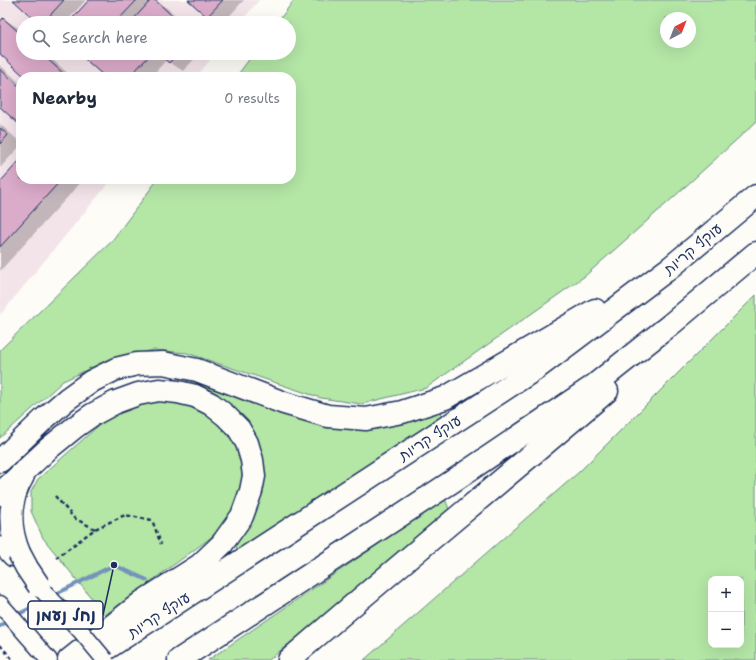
<!DOCTYPE html>
<html lang="en">
<head>
<meta charset="utf-8">
<style>
	:root { --surface:#fff; --page:#f6f6f7; --text:#1f2937; --muted:#747a83; --line:#e0e1e3 }
	body { margin:0; font-family:"Shantell Sans","Playpen Sans Hebrew",sans-serif; background:var(--page); color:var(--text) }
	.controls { position:absolute; right:12px; bottom:12px; display:grid; overflow:hidden; border-radius:8px; box-shadow:0 4px 16px #0002 }
	.controls button { width:36px; height:36px; display:grid; place-items:center; padding:0; border:0; border-bottom:1px solid var(--line); background:var(--surface); color:var(--text); font:20px sans-serif }
	.compass { position:absolute; left:660px; top:12px; width:36px; height:36px; border-radius:50%; background:var(--surface); box-shadow:0 4px 16px #0002; rotate:42deg }
	.list { margin:0; padding:0; list-style:none }
	h2 { display:flex; justify-content:space-between; align-items:center; height:52px; margin:0; padding:0 16px; font-size:17px }
	h2 small { font-size:13px; font-weight:400; color:var(--muted) }
	.icon { flex:none; width:22px; height:22px; fill:none; stroke:currentColor; stroke-width:2; stroke-linecap:round; stroke-linejoin:round }
	.map { position:relative; flex:none; width:756px; height:660px; overflow:hidden }
	.search { position:absolute; background:var(--surface); box-shadow:0 4px 16px #0002; left:16px; top:16px; width:280px; height:44px; display:flex; align-items:center; gap:10px; box-sizing:border-box; padding:0 14px; border-radius:22px; color:var(--muted); font-size:15px }
	.panel { position:absolute; background:var(--surface); box-shadow:0 4px 16px #0002; left:16px; top:72px; width:280px; height:112px; border-radius:16px }
	.map>svg:first-child { display:block }
</style>
</head>
<body>
<div class="map">
<svg width="756" height="660" viewBox="0 0 756 660">
	<rect width="100%" height="100%" fill="#fdfcf7"/>
	<filter id="ink" filterUnits="userSpaceOnUse"><feTurbulence type="fractalNoise" baseFrequency=".025" numOctaves="2"/><feDisplacementMap in="SourceGraphic" scale="8" xChannelSelector="R" yChannelSelector="G"/><feConvolveMatrix kernelMatrix="1 2 1 2 8 2 1 2 1" color-interpolation-filters="sRGB"/></filter>
	<g filter="url(#ink)">
		<path fill="#f3e4ea" d="M0,0H259L240,23H23V53H216L196,77H21V179H112L0,315Z"/>
		<path fill="#b4e6a6" stroke="#688a82" fill-rule="evenodd" d="M294,0H756V122L675,196L585,276L426,388L361,404L321,398L187,353L153,350L106,361L63,381L0,438V350L111,242L158,179H291V77H236L254,53H289V23H277ZM666,18H690V42H666Z
			M756,295V660H364L579,472ZM711,579H741V645H711Z
			M187,376L276,410L439,409L442,418L237,549L235,544L261,459L188,385Z
			M167,397L204,409L230,435L238,447L243,462L245,477L239,502L223,526L209,539L105,615L43,538L31,511V492L38,479L97,427L117,412L140,401Z
			M445,499L449,509L413,542L269,660H208Z"/>
		<path fill="#0003" d="M14,0H86L65,23H39Z
			M91,0H158L157,2L167,8L184,23H70Z
			M189,0H244L223,23H218L207,17Z
			M4,19L18,28L23,33V53H45L72,77H27L0,52V23Z
			M80,53H200L183,71L166,60L151,77H106Z
			M0,65L21,84V125L0,105Z
			M0,124L21,143V145L0,168Z
			M21,161V179H84L0,271V184Z"/>
		<g fill="none" stroke-linecap="round" stroke-linejoin="round">
			<path stroke="#7393ba" stroke-width="4" d="M52,596L114,565L147,580
				M15,616L46,600
				M0,626L9,620"/>
		</g>
		<path fill="#dbabca" stroke="#1b2f5e" d="M13,0H64L43,23H38Z
			M89,0H137L118,20L121,23H68Z
			M151,0H155L180,23H130Z
			M188,0H223L207,17Z
			M3,18L23,36V53H41L67,77H25L0,54V22Z
			M78,53H152L129,77H105Z
			M157,53H178L169,63Z
			M0,69L21,88V126L0,107Z
			M0,128L8,135L0,144Z
			M21,159V179H62L0,247V182Z"/>
		<g fill="none" stroke-linecap="round" stroke-linejoin="round">
			<g stroke="#1b2f5e" stroke-width="19">
				<path id="tertiary" d="M0,545L12,558
					M0,604L49,660"/>
			</g>
			<g stroke="#1b2f5e" stroke-width="25">
				<path id="motorway" d="M0,461L45,418L67,399L92,381L116,369L137,364L163,363L197,370L284,403L328,416L366,419L402,412L445,398L595,310
					M0,494L48,449L75,427L92,415L116,402L138,394L159,390L178,392L195,396L211,404L225,415L239,429L247,443L252,460L254,476L251,491L242,516L222,544L200,565L142,602L69,660
					M19,553C8,526 8,501 23,476
					M89,660L537,368L671,267L756,196
					M179,660L453,481L592,387L670,325L756,253
					M289,660C394,569 502,481 607,391"/>
			</g>
			<path stroke="#1b2f5e" stroke-width="2.5" stroke-dasharray="4 3" stroke-linecap="butt" d="M55,496L74,518L95,529
				M56,558L95,529L125,515L152,520L161,544
				M0,645L13,660"/>
			<use href="#tertiary" stroke="#fdfcf7" stroke-width="16"/>
			<use href="#motorway" stroke="#fdfcf7" stroke-width="22"/>
			<g stroke="#1b2f5e" stroke-width="19" stroke-linecap="butt">
				<path id="tertiary-bridge" d="M31,578L80,630L105,660"/>
			</g>
			<g stroke="#1b2f5e" stroke-width="25" stroke-linecap="butt">
				<path id="motorway-bridge" d="M19,553L27,568L39,586"/>
			</g>
			<use href="#tertiary-bridge" stroke="#fdfcf7" stroke-width="16"/>
			<use href="#motorway-bridge" stroke="#fdfcf7" stroke-width="22"/>
		</g>
	</g>
	<g text-anchor="middle" stroke-width="3.5" stroke-linejoin="round" paint-order="stroke">
		<g font-size="15" fill="#1b2f5e" stroke="#fdfcf7">
			<text transform="translate(693 249) rotate(-40)" y="5">עוקף קריות</text>
			<text transform="translate(430 438) rotate(-33)" y="5">עוקף קריות</text>
			<text transform="translate(159 615) rotate(-33)" y="5">עוקף קריות</text>
		</g>
	</g>
	<path fill="none" stroke="#1b2f5e" stroke-width="1.5" d="M114 565L103 615"/>
	<circle fill="#1b2f5e" stroke="#fdfcf7" stroke-width="1.5" cx="114" cy="565" r="4"/>
	<rect fill="#fdfcf7" stroke="#1b2f5e" stroke-width="1.5" x="28" y="601" width="75" height="28" rx="4"/>
	<g font-size="16" text-anchor="middle" font-weight="bold" fill="#1b2f5e">
		<text x="66" y="621">נחל נעמן</text>
	</g>
</svg>
<div class="controls">
<button>+</button>
<button>−</button>
</div>
<svg class="compass" viewBox="-18 -18 36 36"><path d="M0-13l5 13h-10z" fill="#e53935"/><path d="M0 13l5-13h-10z" fill="#747a83"/></svg>
<div class="search"><svg class="icon" aria-label="search" viewBox="0 0 24 24"><circle cx="10" cy="10" r="6"/><path d="M15 15l6 6"/></svg>Search here</div>
<section class="panel">
<h2>Nearby<small>0 results</small></h2>
<ul class="list">
</ul>
</section>
</div>
</body>
</html>
